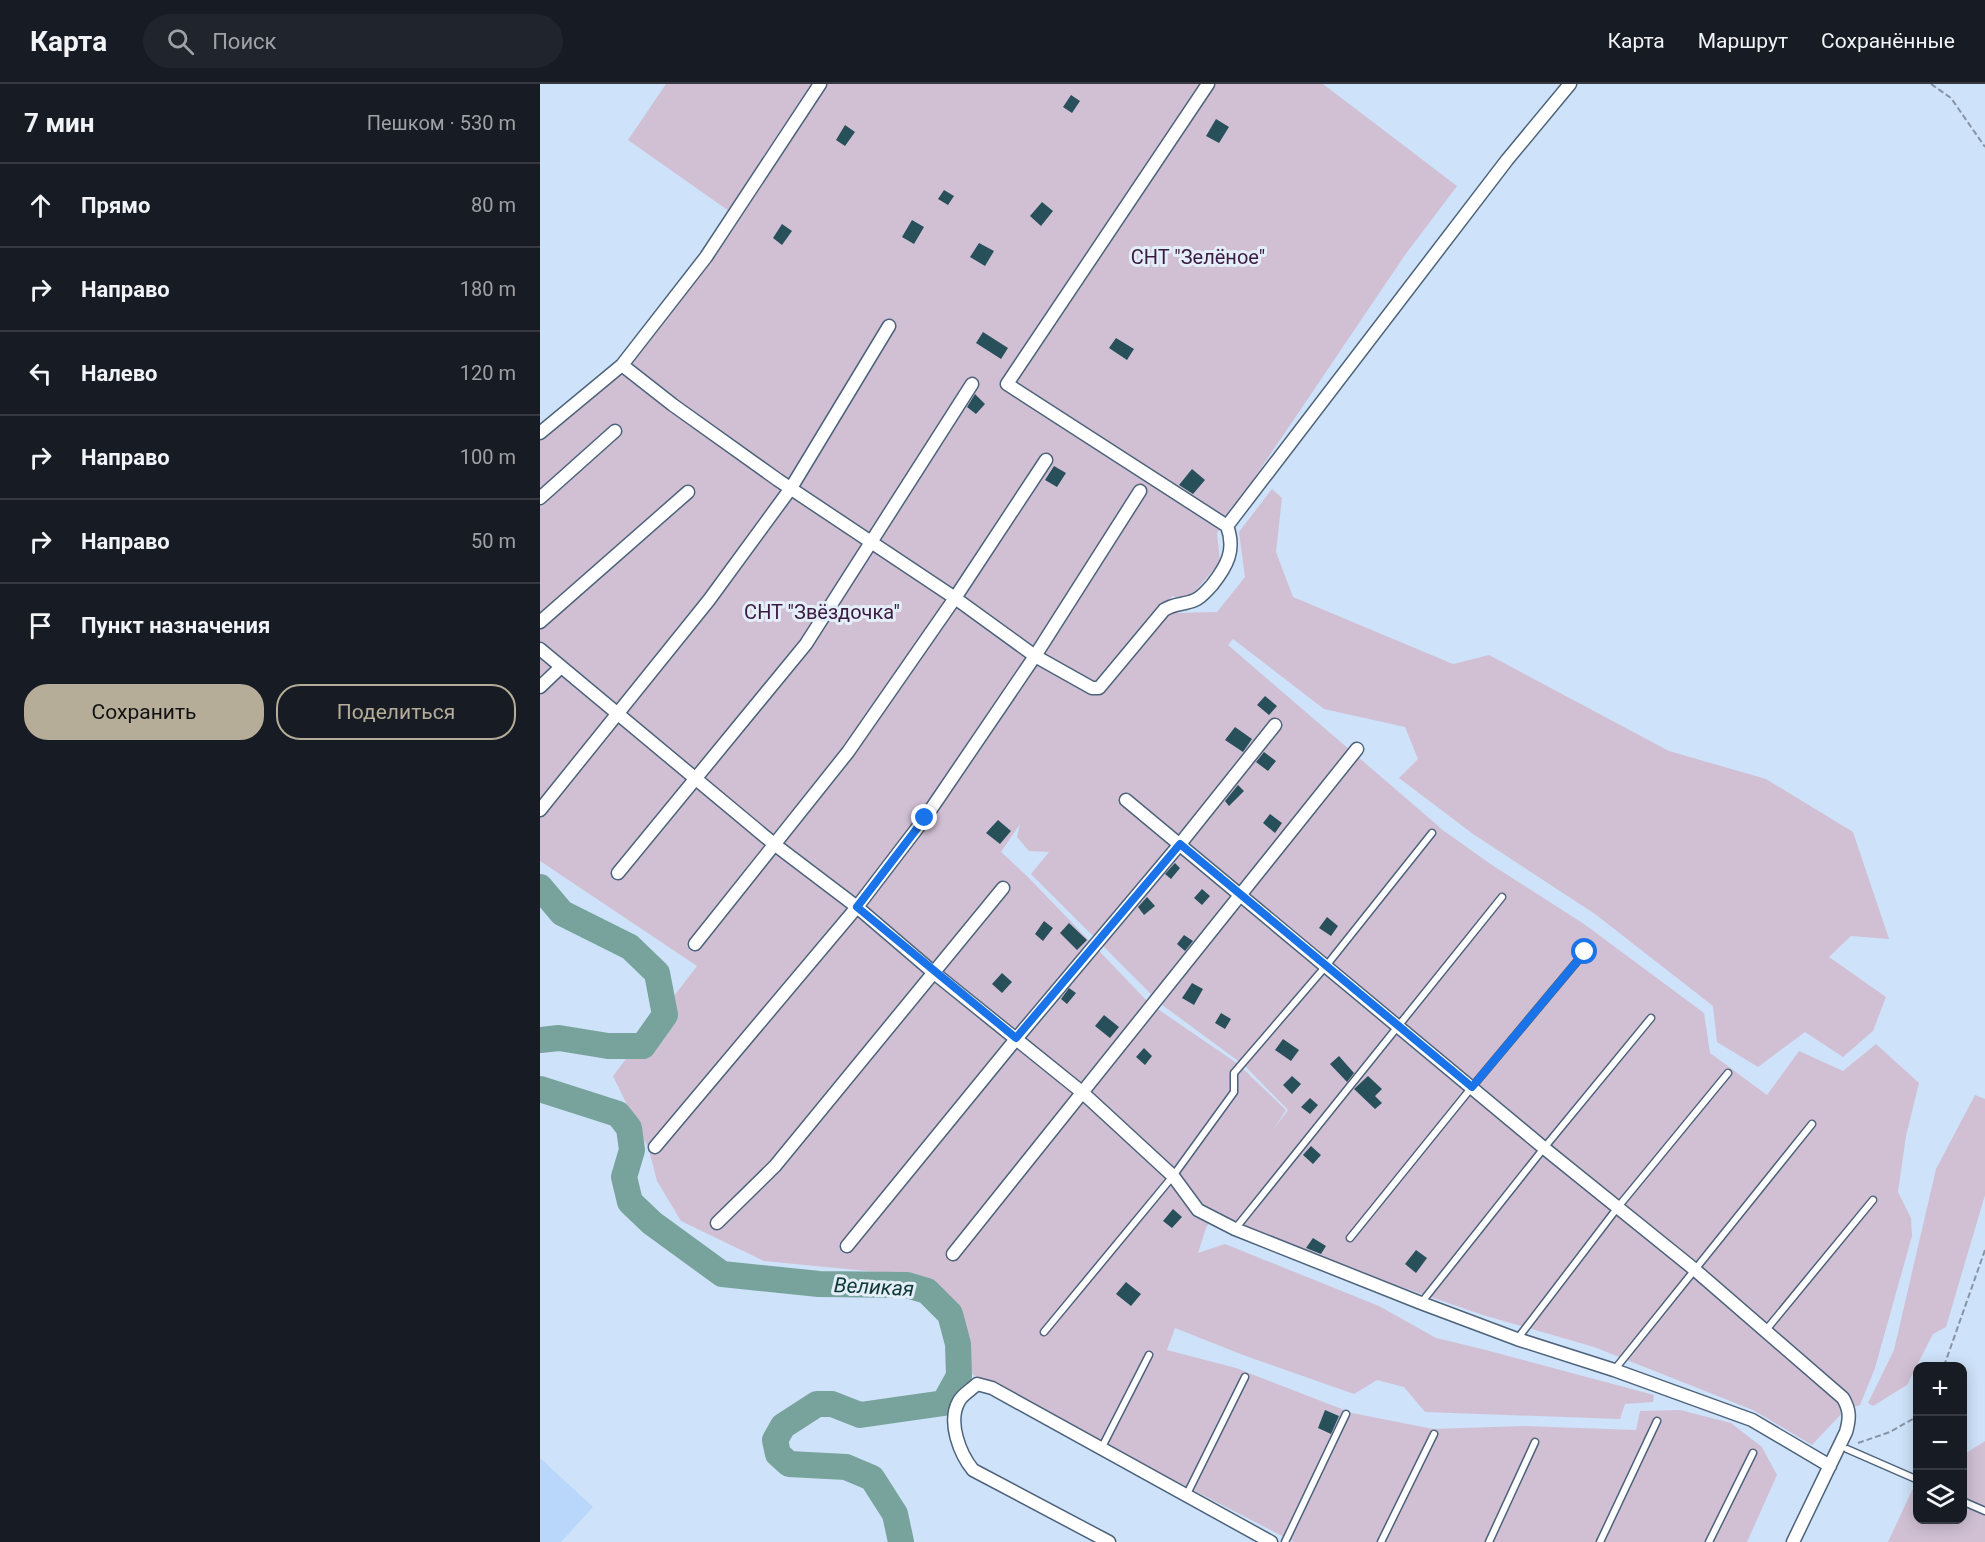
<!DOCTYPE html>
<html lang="ru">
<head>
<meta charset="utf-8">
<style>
	:root { --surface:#171b24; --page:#20242c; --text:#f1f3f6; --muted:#9ea1a6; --line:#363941; --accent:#b6ad99 }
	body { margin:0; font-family:Roboto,sans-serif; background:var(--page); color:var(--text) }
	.controls { position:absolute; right:18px; bottom:18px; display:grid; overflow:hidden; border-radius:12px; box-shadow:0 3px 15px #0003 }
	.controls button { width:54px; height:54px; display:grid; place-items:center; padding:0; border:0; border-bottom:2px solid var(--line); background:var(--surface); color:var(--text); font:30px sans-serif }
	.stop { position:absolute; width:18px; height:18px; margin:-14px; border:4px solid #1a73e8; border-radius:50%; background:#fff }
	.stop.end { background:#1a73e8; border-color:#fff; box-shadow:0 2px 6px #0008 }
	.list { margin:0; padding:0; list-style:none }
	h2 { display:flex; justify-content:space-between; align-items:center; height:78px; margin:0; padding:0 24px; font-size:26px }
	h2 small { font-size:20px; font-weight:400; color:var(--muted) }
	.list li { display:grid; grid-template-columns:39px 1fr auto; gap:18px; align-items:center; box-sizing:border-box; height:84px; padding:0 24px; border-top:2px solid var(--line) }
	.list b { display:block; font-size:22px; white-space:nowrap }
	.list em { font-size:20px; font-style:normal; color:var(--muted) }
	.actions { display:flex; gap:12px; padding:18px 24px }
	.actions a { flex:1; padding:14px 0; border:2px solid var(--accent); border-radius:24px; text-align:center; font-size:21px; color:var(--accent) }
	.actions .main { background:var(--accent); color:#111 }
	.icon { flex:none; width:33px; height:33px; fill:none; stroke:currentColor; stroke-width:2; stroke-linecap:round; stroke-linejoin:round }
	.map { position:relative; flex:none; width:1445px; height:1458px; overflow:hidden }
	header { display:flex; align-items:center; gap:36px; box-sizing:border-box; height:84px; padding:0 30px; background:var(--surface); border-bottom:2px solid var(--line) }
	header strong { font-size:28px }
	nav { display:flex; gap:33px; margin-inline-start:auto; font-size:21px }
	.search { width:420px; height:54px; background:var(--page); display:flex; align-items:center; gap:15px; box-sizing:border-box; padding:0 21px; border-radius:33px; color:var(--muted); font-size:22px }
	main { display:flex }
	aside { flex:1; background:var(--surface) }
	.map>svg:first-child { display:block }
</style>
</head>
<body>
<header>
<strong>Карта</strong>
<div class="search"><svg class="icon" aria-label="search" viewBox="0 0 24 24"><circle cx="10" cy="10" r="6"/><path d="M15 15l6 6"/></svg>Поиск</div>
<nav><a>Карта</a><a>Маршрут</a><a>Сохранённые</a></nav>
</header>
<main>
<aside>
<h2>7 мин<small>Пешком · 530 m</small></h2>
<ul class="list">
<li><svg class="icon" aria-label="ahead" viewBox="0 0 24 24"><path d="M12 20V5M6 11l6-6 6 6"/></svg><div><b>Прямо</b></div><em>80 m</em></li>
<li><svg class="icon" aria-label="right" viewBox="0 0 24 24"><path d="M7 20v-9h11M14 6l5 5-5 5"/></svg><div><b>Направо</b></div><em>180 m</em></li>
<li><svg class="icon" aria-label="left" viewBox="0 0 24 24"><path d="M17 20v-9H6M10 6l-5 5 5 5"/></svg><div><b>Налево</b></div><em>120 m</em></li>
<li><svg class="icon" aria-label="right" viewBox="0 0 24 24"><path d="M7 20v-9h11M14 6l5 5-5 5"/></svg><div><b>Направо</b></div><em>100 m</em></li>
<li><svg class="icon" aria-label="right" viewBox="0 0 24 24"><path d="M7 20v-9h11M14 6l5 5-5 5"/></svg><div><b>Направо</b></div><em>50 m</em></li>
<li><svg class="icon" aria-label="arrive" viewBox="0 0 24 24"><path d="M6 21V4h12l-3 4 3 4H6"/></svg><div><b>Пункт назначения</b></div></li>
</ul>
<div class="actions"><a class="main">Сохранить</a><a>Поделиться</a></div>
</aside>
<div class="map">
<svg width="1445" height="1458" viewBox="0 0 1445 1458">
	<rect width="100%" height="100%" fill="#cee2f9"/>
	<path fill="#b9d7fa" d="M0,1374L53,1423L21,1458H0Z"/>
	<path fill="#d1c0d4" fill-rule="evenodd" d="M126,0H783L917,102L865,171L677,449L680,478L647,517L632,512L592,572L629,529L677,528L705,493L699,448L732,405L742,414L736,468L753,513L913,580L949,571L1129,667L1226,695L1313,748L1349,855L1311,852L1289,873L1346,913L1333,947L1303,973L1265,948L1218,983L1177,958L1173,922L1055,830L933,750L859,694L878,675L865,643L784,625L693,555L688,561L904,747L952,781L1044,840L1164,929L1170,969L1227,1011L1259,967L1303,987L1336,960L1379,999L1366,1052L1358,1108L1371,1134L1372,1152L1335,1284L1320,1321L1304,1327L1272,1361L1213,1326L1054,1263L943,1231L756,1167L674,1131L666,1144L658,1169L685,1160L839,1222L896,1254L942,1265L1114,1311L1113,1318L1085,1320L1080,1335L885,1328L864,1303L837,1296L814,1310L703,1271L635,1244L627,1266L696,1284L812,1329L893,1345L983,1342L1096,1346L1100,1327L1140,1326L1191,1339L1222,1363L1237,1391L1207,1458H754L645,1402L462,1303L433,1291L411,1219L379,1192L224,1177L141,1137L117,1097L109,1066L73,992L157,882L0,777V348L72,295L196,132L88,56ZM480,740L477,753L489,767L509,768L491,790L621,920L705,982L748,1026L733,1046L746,1026L698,980L609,919L488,793L461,768Z
		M1435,1011L1445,1015V1111L1406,1243L1393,1250L1367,1301L1333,1322L1328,1319L1354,1266L1396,1085Z
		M1445,1357V1458H1348L1375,1400L1377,1399L1378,1436H1422L1423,1371Z"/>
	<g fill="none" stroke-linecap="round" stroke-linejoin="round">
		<path stroke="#77a39c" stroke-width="26" d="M0,803L22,829L90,863L117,889L125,931L103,962H68L19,954L0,956
			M0,1005L78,1030L89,1044L92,1066L84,1093L90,1118L112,1139L182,1190L279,1200L367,1201L387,1207L410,1230L418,1260L419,1292L404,1319L320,1331L292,1320H277L243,1342L235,1356L238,1370L249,1380L306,1383L332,1394L355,1430L361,1458"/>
	</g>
	<path fill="#28505b" d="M531,11L540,17L532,29L523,23Z
		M676,35L689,43L679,59L666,52Z
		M305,41L315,48L305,62L296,56Z
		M404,106L414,112L408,121L398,115Z
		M502,118L513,127L501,142L490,132Z
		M372,136L384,143L374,160L362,153Z
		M242,140L252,147L242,161L233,154Z
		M439,159L454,167L445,182L430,173Z
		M443,248L468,264L461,275L436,259Z
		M576,254L594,265L587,276L569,264Z
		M435,310L445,320L436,330L427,323Z
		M514,382L526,389L517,403L505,396Z
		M652,385L665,396L653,410L639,401Z
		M725,612L737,622L729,631L717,621Z
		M695,643L712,655L703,668L685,656Z
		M724,668L736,677L728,687L716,678Z
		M698,701L704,707L689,722L685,717Z
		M730,730L742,739L735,749L723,739Z
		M458,736L471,747L460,760L446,749Z
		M635,779L640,784L631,795L625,790Z
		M662,805L670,812L662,821L654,814Z
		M607,813L615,822L604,831L598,823Z
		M787,833L798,842L791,852L779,844Z
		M504,837L513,844L503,857L495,850Z
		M529,839L547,856L537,866L520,849Z
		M644,851L653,857L645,867L637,860Z
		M462,889L472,898L462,909L452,900Z
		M652,899L663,905L654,921L642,914Z
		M529,904L536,909L527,920L521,915Z
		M681,929L691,935L685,945L675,939Z
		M564,931L579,943L570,954L555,942Z
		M743,955L759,966L751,977L735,966Z
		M604,964L612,972L605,981L596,973Z
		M799,972L814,989L807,998L790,980Z
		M752,992L761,1000L752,1010L743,1001Z
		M828,992L842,1005L835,1012L842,1019L835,1025L814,1005Z
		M770,1014L778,1021L770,1030L761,1023Z
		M771,1062L781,1071L773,1080L763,1071Z
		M633,1125L642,1133L632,1144L623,1137Z
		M773,1154L786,1162L781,1170L766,1164Z
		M876,1166L887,1174L876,1189L865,1180Z
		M586,1198L601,1210L591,1222L576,1210Z
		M785,1326L799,1332L791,1350L778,1344Z"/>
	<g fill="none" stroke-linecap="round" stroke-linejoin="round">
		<g stroke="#4d637c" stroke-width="9">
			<path id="lane" d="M695,1145L962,813
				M810,1154L932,1003L1045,868
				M881,1219L1004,1064L1111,934
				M1226,1246L1333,1116
				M504,1248L633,1092L694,1008V989L786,882L892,749
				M978,1254L1078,1123L1188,989
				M1075,1285L1272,1040
				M561,1365L609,1271
				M1307,1365L1378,1396
				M646,1412L705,1293
				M1422,1417L1445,1427
				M745,1458L806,1330
				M841,1458L894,1350
				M949,1458L995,1358
				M1060,1458L1117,1337
				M1169,1458L1213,1369"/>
		</g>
		<g stroke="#4d637c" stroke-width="15">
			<path id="street" d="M668,0L467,300L687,442
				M82,281L133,321L238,396L415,514L495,572L552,604H559L624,526C634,519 644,521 655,516C662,513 667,506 672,501C687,482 696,466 687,442L967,76L1030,0
				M0,349L82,281L166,173L280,0
				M0,414L75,347
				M0,538L148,408
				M0,565L234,760L317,823L393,888L543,1009L633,1092L658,1126L695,1145L881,1219L977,1255L1074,1286L1212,1336L1290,1382
				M0,603L21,583
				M586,716L1004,1064L1154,1185L1303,1314C1310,1326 1310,1334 1306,1348L1253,1458
				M0,726L169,516L251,404L349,242
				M78,789L266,560L432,300
				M155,860L308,668L415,514L506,376
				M115,1063L317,823L385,734L495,572L600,407
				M177,1139L235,1082L463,804
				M307,1162L476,955L640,760L735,641
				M413,1170L817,665
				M569,1458L433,1386C420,1370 407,1338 419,1317C422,1311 432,1305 437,1300L452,1304L731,1458"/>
		</g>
		<path stroke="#8594a6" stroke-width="2" stroke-dasharray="6 3" stroke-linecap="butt" d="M1391,0L1411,14L1445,63
			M1404,1282L1445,1166
			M1318,1359L1350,1348L1378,1332"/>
		<use href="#lane" stroke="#fff" stroke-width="6"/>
		<use href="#street" stroke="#fff" stroke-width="12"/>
	</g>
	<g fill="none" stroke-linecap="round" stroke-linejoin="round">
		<path stroke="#1a73e8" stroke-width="8" d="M385,734L317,823L476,954L640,760L932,1003L1045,868"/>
	</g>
	<g text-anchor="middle" stroke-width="6" stroke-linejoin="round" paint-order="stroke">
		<g font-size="20" fill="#3a1a40" stroke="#e4eef9">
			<text x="658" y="180">СНТ "Зелёное"</text>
			<text x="282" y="535">СНТ "Звёздочка"</text>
		</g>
		<g font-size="21" font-style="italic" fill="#0f3a36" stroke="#e4eef9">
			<text transform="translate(334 1203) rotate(3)" y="7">Великая</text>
		</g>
	</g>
</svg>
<div class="controls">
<button>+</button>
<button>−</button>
<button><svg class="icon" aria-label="layers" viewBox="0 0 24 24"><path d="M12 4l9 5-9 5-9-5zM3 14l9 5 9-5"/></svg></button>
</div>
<div class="stop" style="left:1045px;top:868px"></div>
<div class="stop end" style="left:385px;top:734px"></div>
</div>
</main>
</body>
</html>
